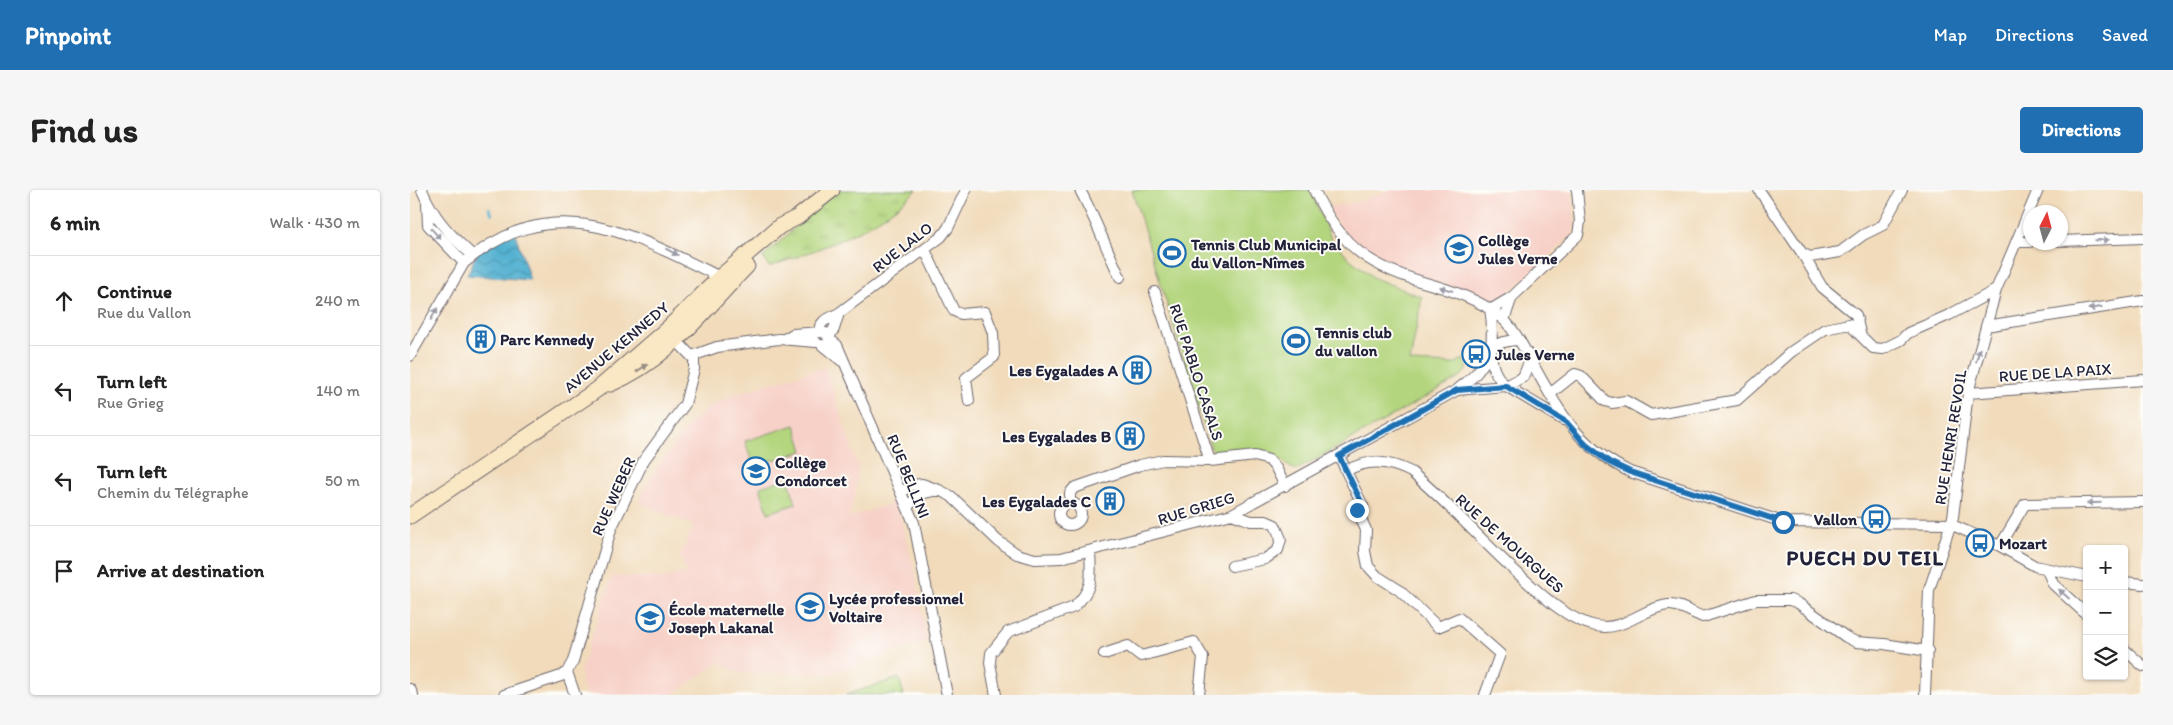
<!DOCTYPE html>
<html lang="en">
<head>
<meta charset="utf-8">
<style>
	:root { --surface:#fff; --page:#f6f6f6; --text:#222; --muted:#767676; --line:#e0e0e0; --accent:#1f6fb2 }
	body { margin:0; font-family:Itim,sans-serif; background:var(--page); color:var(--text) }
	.controls { position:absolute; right:15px; bottom:15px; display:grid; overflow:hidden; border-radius:5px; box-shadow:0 1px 4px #0004 }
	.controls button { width:45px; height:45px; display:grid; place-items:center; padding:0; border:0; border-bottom:1px solid var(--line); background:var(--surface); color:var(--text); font:25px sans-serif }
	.compass { position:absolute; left:1613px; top:15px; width:45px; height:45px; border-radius:50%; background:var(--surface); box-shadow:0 1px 4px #0004; rotate:6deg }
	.stop { position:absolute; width:15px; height:15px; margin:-11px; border:4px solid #1f6fb2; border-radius:50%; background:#fff }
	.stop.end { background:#1f6fb2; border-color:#fff; box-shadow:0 1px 5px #0008 }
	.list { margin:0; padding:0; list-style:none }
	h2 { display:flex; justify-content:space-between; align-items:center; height:65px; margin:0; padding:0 20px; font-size:21px }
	h2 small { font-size:16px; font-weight:400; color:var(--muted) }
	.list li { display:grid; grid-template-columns:32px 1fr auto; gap:15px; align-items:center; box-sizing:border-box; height:90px; padding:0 20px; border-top:1px solid var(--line) }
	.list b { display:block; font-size:19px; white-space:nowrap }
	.list p { margin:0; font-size:16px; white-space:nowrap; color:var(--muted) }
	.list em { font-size:16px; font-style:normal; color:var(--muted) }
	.icon { flex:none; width:28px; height:28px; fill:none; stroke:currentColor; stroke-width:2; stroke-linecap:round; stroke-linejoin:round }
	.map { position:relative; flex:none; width:1733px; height:505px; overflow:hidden; border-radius:5px }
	header { display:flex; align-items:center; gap:30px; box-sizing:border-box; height:70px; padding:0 25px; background:var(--accent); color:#fff }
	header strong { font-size:24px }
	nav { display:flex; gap:28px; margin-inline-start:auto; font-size:18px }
	.intro { display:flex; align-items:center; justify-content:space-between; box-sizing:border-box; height:120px; padding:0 30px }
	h1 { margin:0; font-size:35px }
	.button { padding:12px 22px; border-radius:5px; background:var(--accent); color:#fff; font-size:18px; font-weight:700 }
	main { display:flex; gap:30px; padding:0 30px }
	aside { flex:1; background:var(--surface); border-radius:5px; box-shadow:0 1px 4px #0004 }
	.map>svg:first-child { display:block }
</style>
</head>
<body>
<header>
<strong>Pinpoint</strong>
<nav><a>Map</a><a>Directions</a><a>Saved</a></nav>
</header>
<div class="intro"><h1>Find us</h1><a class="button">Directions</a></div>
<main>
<aside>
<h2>6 min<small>Walk · 430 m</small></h2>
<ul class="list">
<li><svg class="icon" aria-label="ahead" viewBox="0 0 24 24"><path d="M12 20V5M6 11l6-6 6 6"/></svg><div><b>Continue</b><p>Rue du Vallon</p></div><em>240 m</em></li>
<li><svg class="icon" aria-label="left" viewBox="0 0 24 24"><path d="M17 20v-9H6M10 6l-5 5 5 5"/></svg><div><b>Turn left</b><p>Rue Grieg</p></div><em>140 m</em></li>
<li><svg class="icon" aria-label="left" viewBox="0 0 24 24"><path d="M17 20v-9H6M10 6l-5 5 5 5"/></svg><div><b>Turn left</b><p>Chemin du Télégraphe</p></div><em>50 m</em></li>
<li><svg class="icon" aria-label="arrive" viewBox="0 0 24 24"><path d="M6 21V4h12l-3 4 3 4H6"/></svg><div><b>Arrive at destination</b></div></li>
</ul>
</aside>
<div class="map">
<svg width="1733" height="505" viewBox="0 0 1733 505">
	<defs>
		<pattern id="grass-tufts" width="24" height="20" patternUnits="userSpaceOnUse" patternTransform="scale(1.25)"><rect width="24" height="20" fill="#b3d57d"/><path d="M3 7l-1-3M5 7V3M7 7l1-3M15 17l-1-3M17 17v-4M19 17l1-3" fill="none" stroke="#9ab76d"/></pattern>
		<pattern id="water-waves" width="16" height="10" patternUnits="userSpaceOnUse" patternTransform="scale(1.25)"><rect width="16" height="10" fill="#52b1d1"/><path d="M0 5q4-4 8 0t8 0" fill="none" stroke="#4490ab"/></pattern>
	</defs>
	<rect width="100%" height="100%" fill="#fdfcf7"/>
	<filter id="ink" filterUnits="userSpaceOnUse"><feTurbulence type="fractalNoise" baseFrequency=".02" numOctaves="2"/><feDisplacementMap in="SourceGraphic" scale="10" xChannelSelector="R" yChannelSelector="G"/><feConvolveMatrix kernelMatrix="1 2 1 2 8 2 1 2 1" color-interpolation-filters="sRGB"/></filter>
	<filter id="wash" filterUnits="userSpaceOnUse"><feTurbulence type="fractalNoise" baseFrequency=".0096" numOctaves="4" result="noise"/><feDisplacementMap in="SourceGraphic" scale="20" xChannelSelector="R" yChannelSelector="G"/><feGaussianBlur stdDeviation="1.12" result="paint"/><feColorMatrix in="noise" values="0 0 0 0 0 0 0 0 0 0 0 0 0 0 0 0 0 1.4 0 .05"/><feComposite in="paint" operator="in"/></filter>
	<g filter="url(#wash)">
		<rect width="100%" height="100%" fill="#f1dbbb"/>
		<path fill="#f7d1c8" d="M978,0H1162L1165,35L1162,44L1152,54L1097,104L1089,108L1076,110L1055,100L1005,85L961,67L943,52L931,38L918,17L948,12Z
			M415,177L448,277L445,307L438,328L486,312L505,382L517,451L423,483H329L309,472L262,505H177L172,496L170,482L202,386L255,388L276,382L270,366L284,336L228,312L241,286L281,233L296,219L320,206Z"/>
		<path fill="url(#grass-tufts)" stroke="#6a7c5c" d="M430,0H507C460,43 417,56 359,77L353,67L416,9Z"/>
		<path fill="#b3d57d" stroke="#6a7c5c" d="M722,0H900L921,48L940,69L964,88L1012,107L1000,172L1044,174L1053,169L1058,179L1049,188L887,280C876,277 873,270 864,265C849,257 826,264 809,266L801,258Z
			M385,235L393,261L343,276L335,251Z
			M378,288L386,314L358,323L350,297Z
			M489,488L494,505H435Z"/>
		<path fill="url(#water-waves)" stroke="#3a6a86" d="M103,37L120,90L57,85L68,61L92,42Z"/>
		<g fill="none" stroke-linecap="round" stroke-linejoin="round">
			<path stroke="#52b1d1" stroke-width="2.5" d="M79,18L82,24"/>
		</g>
	</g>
	<g filter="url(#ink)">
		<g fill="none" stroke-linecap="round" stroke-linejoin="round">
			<g stroke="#6a6368" stroke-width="12">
				<path id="minor" d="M12,0C23,27 40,45 61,64
					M670,0C685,28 696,58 710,87
					M904,0C932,59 961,78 1023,95C1047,102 1075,112 1094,130C1107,143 1116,162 1125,178C1152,226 1168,256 1220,282L1373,332L1540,334L1590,356L1625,376L1677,387
					M1349,0L1392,63L1412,97L1446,125L1450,143
					M17,14L18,35L54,73
					M1650,51L1733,48
					M1606,52H1620
					M515,60L544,121L551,124L575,122L583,143L584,167L556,188L559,211
					M1392,63L1400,67L1430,62L1453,45L1473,35L1492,0
					M745,102L800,271
					M1080,120L1102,107L1168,45L1170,32L1167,0
					M1080,120C1087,150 1071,173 1096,196L1153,230
					M1094,130L1102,107
					M1576,136L1733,111
					M410,142V136L414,131L429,123L531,47L538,38L556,0
					M419,147L424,139L429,123
					M376,148L383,144L412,142L416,143L419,149L427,155L504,333L537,505
					M412,155L432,171
					M0,166L54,73C142,0 216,41 310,87
					M282,166L307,157L369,149L406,152
					M1047,200L1096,196L1113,187L1120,170
					M1558,203L1733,190
					M1140,204L1165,184L1171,186L1195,211L1202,213L1216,211L1241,225L1264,221L1327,210L1381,162L1415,139L1439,134L1463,158L1473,159L1491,150L1498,143L1539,125L1586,100
					M929,265L936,281C958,268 979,271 1001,282C1041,315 1075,355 1114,389C1134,407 1158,430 1186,436C1214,442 1232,418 1258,415C1270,414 1282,423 1293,427L1346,410H1380L1388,413L1436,447L1446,452L1474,454L1518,461
					M936,281L953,316L947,320L956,340L955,361L958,376L967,386L989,400L1028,437L1049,428L1090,464L1075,505
					M492,302L502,295L512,294L529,300L541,306L588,351L607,364L625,369L651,368L822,324L1047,200C1054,194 1063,188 1068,181C1085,161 1075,152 1109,150
					M649 324a11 11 0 1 1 22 0a11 11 0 1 1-22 0Z
					M660,313V303L664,298L730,275L753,270L800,271L845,266L859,270L866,278L875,296
					M498,316L511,304L528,300
					M1590,356L1615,314L1733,312
					M822,376L855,369L868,360L871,349L865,335L856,331H841L822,324
					M1637,380L1643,394L1677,425
					M1714,392L1733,394
					M1714,459L1733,476
					M694,464L718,456L731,466L784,452L793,467L789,505
					M157,482L165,505
					M0,499L3,505
					M94,505L151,486L157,482L163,471L201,339L234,270L275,214L284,179V169L262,146
					M586,505L580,473L581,463L598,442L664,417C684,398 681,387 680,361
					M1515,505L1519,400L1543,327L1558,203L1586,100L1628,0"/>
			</g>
			<g stroke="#6a6368" stroke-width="17">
				<path id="secondary" d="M200,194C257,171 295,119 337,76
					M0,326L188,199L257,139L310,87L370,36L388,27L422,0"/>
			</g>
			<use href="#minor" stroke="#fff" stroke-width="10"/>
			<use href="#secondary" stroke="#fae7c3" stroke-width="15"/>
		</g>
		<defs><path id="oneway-solid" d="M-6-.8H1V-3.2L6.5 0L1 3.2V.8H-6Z" transform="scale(1.25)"/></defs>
		<g fill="#9c9ca7">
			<use href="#oneway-solid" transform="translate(26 44) rotate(48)"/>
			<use href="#oneway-solid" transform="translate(1692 50) rotate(-2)"/>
			<use href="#oneway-solid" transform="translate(262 62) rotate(28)"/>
			<use href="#oneway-solid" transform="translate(1036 99) rotate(-164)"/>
			<use href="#oneway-solid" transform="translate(1685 118) rotate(171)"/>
			<use href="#oneway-solid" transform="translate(24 124) rotate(-60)"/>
			<use href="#oneway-solid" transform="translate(1568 165) rotate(-75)"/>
			<use href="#oneway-solid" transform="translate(1684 313) rotate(179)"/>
			<use href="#oneway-solid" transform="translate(1654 404) rotate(-138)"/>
		</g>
		<use fill="#998e86" href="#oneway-solid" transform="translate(232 178) rotate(-33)"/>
	</g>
	<g fill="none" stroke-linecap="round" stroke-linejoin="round" filter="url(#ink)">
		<path stroke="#1f6fb2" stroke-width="6" d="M947,320L953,316L929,266L1047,200L1096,196L1156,232L1176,255L1199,272L1220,282L1373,332"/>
	</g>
	<defs>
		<g id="school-ring" transform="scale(1.4375)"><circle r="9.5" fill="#fdfcf7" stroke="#1f6fb2" stroke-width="1.5"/><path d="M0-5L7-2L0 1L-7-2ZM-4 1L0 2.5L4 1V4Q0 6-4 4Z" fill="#1f6fb2"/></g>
		<g id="stadium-ring" transform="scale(1.4375)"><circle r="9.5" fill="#fdfcf7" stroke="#1f6fb2" stroke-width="1.5"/><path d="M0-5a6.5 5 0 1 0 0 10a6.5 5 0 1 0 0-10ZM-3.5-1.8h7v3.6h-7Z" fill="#1f6fb2"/></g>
		<g id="building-ring" transform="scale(1.4375)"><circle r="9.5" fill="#fdfcf7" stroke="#1f6fb2" stroke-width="1.5"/><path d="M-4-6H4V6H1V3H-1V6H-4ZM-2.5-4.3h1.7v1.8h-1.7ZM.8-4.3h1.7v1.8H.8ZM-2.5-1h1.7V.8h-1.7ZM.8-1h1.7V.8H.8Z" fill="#1f6fb2"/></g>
		<g id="bus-ring" transform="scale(1.4375)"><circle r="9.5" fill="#fdfcf7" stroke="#1f6fb2" stroke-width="1.5"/><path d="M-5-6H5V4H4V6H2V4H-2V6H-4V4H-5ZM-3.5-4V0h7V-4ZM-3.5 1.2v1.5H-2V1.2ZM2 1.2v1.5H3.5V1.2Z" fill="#1f6fb2"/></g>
	</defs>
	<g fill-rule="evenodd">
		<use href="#school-ring" x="1049" y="59"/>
		<use href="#stadium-ring" x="762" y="63"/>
		<use href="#building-ring" x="71" y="149"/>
		<use href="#stadium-ring" x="886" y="151"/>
		<use href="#bus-ring" x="1066" y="164"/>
		<use href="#building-ring" x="727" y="180"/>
		<use href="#building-ring" x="720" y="246"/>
		<use href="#school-ring" x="346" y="281"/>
		<use href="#building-ring" x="700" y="311"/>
		<use href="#bus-ring" x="1466" y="329"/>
		<use href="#bus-ring" x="1570" y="353"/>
		<use href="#school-ring" x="400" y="417"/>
		<use href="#school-ring" x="240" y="428"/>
	</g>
	<g text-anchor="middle" stroke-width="4" stroke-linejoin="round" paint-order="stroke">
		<g font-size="16" font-weight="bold" fill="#22223b" stroke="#fdfcf7" text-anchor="start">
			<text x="1068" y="56">Collège<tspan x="1068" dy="18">Jules Verne</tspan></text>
			<text x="781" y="60">Tennis Club Municipal<tspan x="781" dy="18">du Vallon-Nîmes</tspan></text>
			<text x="905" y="148">Tennis club<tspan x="905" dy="18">du vallon</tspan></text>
			<text x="90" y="155">Parc Kennedy</text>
			<text x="1085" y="170">Jules Verne</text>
			<text x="708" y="186" text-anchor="end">Les Eygalades A</text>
			<text x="701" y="252" text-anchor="end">Les Eygalades B</text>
			<text x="365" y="278">Collège<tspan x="365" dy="18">Condorcet</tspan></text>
			<text x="681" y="317" text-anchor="end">Les Eygalades C</text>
			<text x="1447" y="335" text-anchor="end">Vallon</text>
			<text x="1589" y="359">Mozart</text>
			<text x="419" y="414">Lycée professionnel<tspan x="419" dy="18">Voltaire</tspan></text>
			<text x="259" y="425">École maternelle<tspan x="259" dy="18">Joseph Lakanal</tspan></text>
		</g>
		<g font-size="16" fill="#22223b" stroke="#fdfcf7">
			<text transform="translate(492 57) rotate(-38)" y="6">RUE LALO</text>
			<text transform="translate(206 157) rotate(-40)" y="6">AVENUE KENNEDY</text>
			<text transform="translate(787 182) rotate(72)" y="6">RUE PABLO CASALS</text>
			<text transform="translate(1645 182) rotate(-4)" y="6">RUE DE LA PAIX</text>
			<text transform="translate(1540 247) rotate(-81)" y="6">RUE HENRI REVOIL</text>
			<text transform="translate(499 286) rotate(68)" y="6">RUE BELLINI</text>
			<text transform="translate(203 306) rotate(-66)" y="6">RUE WEBER</text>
			<text transform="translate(786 318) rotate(-17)" y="6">RUE GRIEG</text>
			<text transform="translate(1100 353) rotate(42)" y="6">RUE DE MOURGUES</text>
		</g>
		<g font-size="21" font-weight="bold" letter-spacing="1" fill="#22223b" stroke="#fdfcf7">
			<text x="1455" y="375">PUECH DU TEIL</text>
		</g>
	</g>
</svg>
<div class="controls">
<button>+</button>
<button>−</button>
<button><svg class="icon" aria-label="layers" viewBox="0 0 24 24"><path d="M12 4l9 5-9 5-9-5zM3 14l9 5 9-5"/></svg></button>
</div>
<svg class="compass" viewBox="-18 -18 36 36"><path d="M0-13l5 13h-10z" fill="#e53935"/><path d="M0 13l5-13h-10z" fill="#767676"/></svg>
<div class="stop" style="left:1373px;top:332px"></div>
<div class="stop end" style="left:947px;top:320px"></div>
</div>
</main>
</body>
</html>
